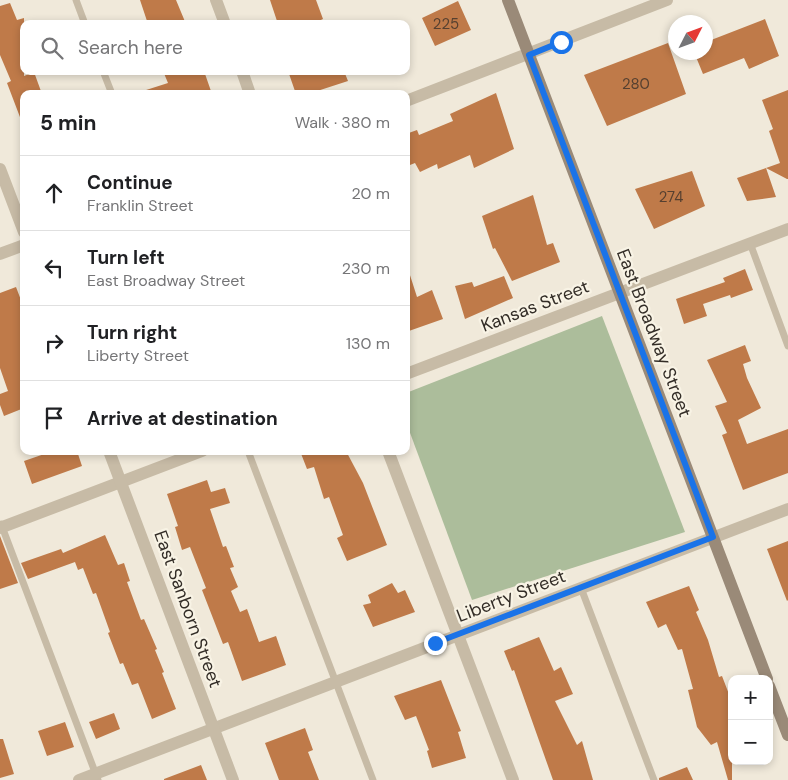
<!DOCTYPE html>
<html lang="en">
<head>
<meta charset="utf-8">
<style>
	:root { --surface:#fff; --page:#f6f6f6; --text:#202124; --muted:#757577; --line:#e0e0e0 }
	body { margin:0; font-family:"DM Sans",sans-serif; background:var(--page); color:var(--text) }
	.controls { position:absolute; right:15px; bottom:15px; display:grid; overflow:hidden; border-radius:10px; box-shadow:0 2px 8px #0003 }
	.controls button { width:45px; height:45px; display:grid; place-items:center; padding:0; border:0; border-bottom:1px solid var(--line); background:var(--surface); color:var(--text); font:25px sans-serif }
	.compass { position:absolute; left:668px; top:15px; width:45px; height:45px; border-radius:50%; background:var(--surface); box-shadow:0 2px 8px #0003; rotate:48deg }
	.stop { position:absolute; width:15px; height:15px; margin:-11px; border:4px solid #1a73e8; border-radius:50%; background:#fff }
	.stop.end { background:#1a73e8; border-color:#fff; box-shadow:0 1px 5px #0008 }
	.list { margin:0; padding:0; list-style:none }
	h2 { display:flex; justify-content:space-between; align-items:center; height:65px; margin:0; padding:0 20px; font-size:21px }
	h2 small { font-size:16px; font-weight:400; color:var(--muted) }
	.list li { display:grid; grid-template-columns:32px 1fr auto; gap:15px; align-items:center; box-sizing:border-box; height:75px; padding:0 20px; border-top:1px solid var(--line) }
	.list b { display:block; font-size:19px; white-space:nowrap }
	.list p { margin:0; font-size:16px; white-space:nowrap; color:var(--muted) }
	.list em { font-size:16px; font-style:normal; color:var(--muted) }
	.icon { flex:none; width:28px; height:28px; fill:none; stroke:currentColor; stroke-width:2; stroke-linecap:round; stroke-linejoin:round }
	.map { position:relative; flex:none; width:788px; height:780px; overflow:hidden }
	.search { position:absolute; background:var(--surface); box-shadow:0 2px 8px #0003; left:20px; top:20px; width:390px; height:55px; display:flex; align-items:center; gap:12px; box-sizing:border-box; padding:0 18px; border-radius:10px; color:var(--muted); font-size:19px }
	.panel { position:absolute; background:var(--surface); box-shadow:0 2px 8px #0003; left:20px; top:90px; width:390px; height:365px; border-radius:10px }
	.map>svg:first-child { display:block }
</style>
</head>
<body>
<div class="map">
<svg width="788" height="780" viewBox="0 0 788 780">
	<rect width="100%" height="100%" fill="#f0e9da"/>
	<path fill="#acbd9b" d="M602,316L685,532L472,600L406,422V393Z"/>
	<path fill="#bf7a49" d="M140,0H176L186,24H148Z
		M270,0H316L323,19L312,24H278Z
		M458,1L471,30L435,46L422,18Z
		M10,3L17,20L24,18V76L34,72L42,94H24L23,125L7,83L11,81L0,55V6Z
		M765,19L779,56L749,69L744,58L703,74L694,52H706V42Z
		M668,43L686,94L607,126L584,75Z
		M163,71H204L212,94H144L143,91L168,83Z
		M288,71H344L348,81L308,94H296Z
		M788,90V179H787L766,168L780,163L769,131L773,129L762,100Z
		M496,93L514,149L474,168L470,155L438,169L437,164L420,172L415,163L410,165L406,157V134L417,130L419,135L453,121L450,114Z
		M766,168L776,197L747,201L737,178Z
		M692,171L705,206L654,229L635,189Z
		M533,195L547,245L553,243L560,262L512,281L495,248L493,249L482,216Z
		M745,269L753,290L731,298L730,295L703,304L707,316L684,324L676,299L725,282L723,278Z
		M409,272L417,297L432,290L443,319L406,332V273Z
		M504,276L513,298L465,319L455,286L472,282L474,287Z
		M16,287L24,308V408L4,416L0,405V394L8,391L0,368V293Z
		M745,345L751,361L743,364L747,378L761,408L738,420L747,444L788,429V473L743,490L722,435L727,433L715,406L727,402L707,360Z
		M53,451H77L82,466L32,484L24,461Z
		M300,451H346L363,483L387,545L347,561L337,538L343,535L329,497L324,499L314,467L307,469Z
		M207,480L211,492L225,488L230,503L210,509L223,547L226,546L234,567L230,568L238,587L231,591L240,612L247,609L259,642L276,636L286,665L242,681L228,642L223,644L202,590L206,588L190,547L182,550L175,527L178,526L167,494Z
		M105,535L118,565L124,563L130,581L127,582L141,620L144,619L157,649L155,650L164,672L162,673L176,709L152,719L138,683L132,685L123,663L120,664L108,633L110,632L96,593L93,594L83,568L78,570L75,562L28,579L21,563L61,549L63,553Z
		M0,536L18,583L0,589Z
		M788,541V600L787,601L767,549Z
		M392,583L398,593L405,590L415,612L373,627L363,605L371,603L368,595Z
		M689,586L699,610L696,612L708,640L719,677L722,676L732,702V780H728L717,742L711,745L697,727L688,690L693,689L682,649L678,650L666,624L658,628L646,602Z
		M539,637L554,671L561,667L573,694L555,701L577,745L582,741L593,780H553L514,670L512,671L504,651Z
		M441,680L461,731L458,732L466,758L432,768L427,751L429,750L416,716L405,720L394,696Z
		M114,713L120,729L96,739L89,722Z
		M65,722L74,747L47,756L38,731Z
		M305,728L313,750L308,752L319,780H279L265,743Z
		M0,739H3L14,774L0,778Z
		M201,765L207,780H164V779Z
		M687,767L693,780H659V778Z"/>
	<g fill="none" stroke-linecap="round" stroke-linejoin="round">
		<path stroke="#c7bba6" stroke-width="7" d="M76,0L85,24
			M103,71L112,94
			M750,243L788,346
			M248,451L373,780
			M1,524L98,780
			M581,588L654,780"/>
		<path stroke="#c7bba6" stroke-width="12" d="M216,0L225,24
			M242,71L250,94
			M406,374L788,229
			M388,451L513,780
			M0,528L202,451
			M79,780L788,509"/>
		<path stroke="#c7bba6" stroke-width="12" d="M406,101L667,0
			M0,169L24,232
			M0,254L24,245
			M109,451L233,780"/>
		<path stroke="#9a8a78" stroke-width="12" d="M508,0L767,679
			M769,686L788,735"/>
	</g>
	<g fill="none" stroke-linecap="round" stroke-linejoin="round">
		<path stroke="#1a73e8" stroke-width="6" d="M435,643L713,537L529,55L561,42"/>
	</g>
	<g text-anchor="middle" stroke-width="4.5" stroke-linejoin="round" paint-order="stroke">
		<g font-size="15" fill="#564030">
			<text x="446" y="29">225</text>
			<text x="636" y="89">280</text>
			<text x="671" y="202">274</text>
		</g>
		<g font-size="18" fill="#332d27" stroke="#f8f3e5">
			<text transform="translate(535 306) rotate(-21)" y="6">Kansas Street</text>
			<text transform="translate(654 333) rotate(69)" y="6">East Broadway Street</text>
			<text transform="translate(511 596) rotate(-21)" y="6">Liberty Street</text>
			<text transform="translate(188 609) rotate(70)" y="6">East Sanborn Street</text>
		</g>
	</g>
</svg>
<div class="controls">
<button>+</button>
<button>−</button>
</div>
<svg class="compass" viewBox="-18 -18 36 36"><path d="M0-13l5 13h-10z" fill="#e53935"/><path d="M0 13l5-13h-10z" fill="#757577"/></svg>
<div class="stop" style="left:561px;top:42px"></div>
<div class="stop end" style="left:435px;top:643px"></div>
<div class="search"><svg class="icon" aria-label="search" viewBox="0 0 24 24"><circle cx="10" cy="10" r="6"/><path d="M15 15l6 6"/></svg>Search here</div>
<section class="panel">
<h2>5 min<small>Walk · 380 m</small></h2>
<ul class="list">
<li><svg class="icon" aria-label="ahead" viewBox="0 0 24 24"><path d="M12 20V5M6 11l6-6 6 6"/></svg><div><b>Continue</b><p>Franklin Street</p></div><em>20 m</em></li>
<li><svg class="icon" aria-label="left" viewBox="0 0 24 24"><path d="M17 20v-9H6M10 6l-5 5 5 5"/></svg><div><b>Turn left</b><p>East Broadway Street</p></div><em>230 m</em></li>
<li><svg class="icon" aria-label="right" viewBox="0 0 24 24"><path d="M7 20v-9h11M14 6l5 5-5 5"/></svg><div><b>Turn right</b><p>Liberty Street</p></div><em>130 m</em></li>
<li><svg class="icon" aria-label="arrive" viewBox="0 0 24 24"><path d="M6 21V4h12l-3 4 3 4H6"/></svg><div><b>Arrive at destination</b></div></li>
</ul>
</section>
</div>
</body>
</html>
